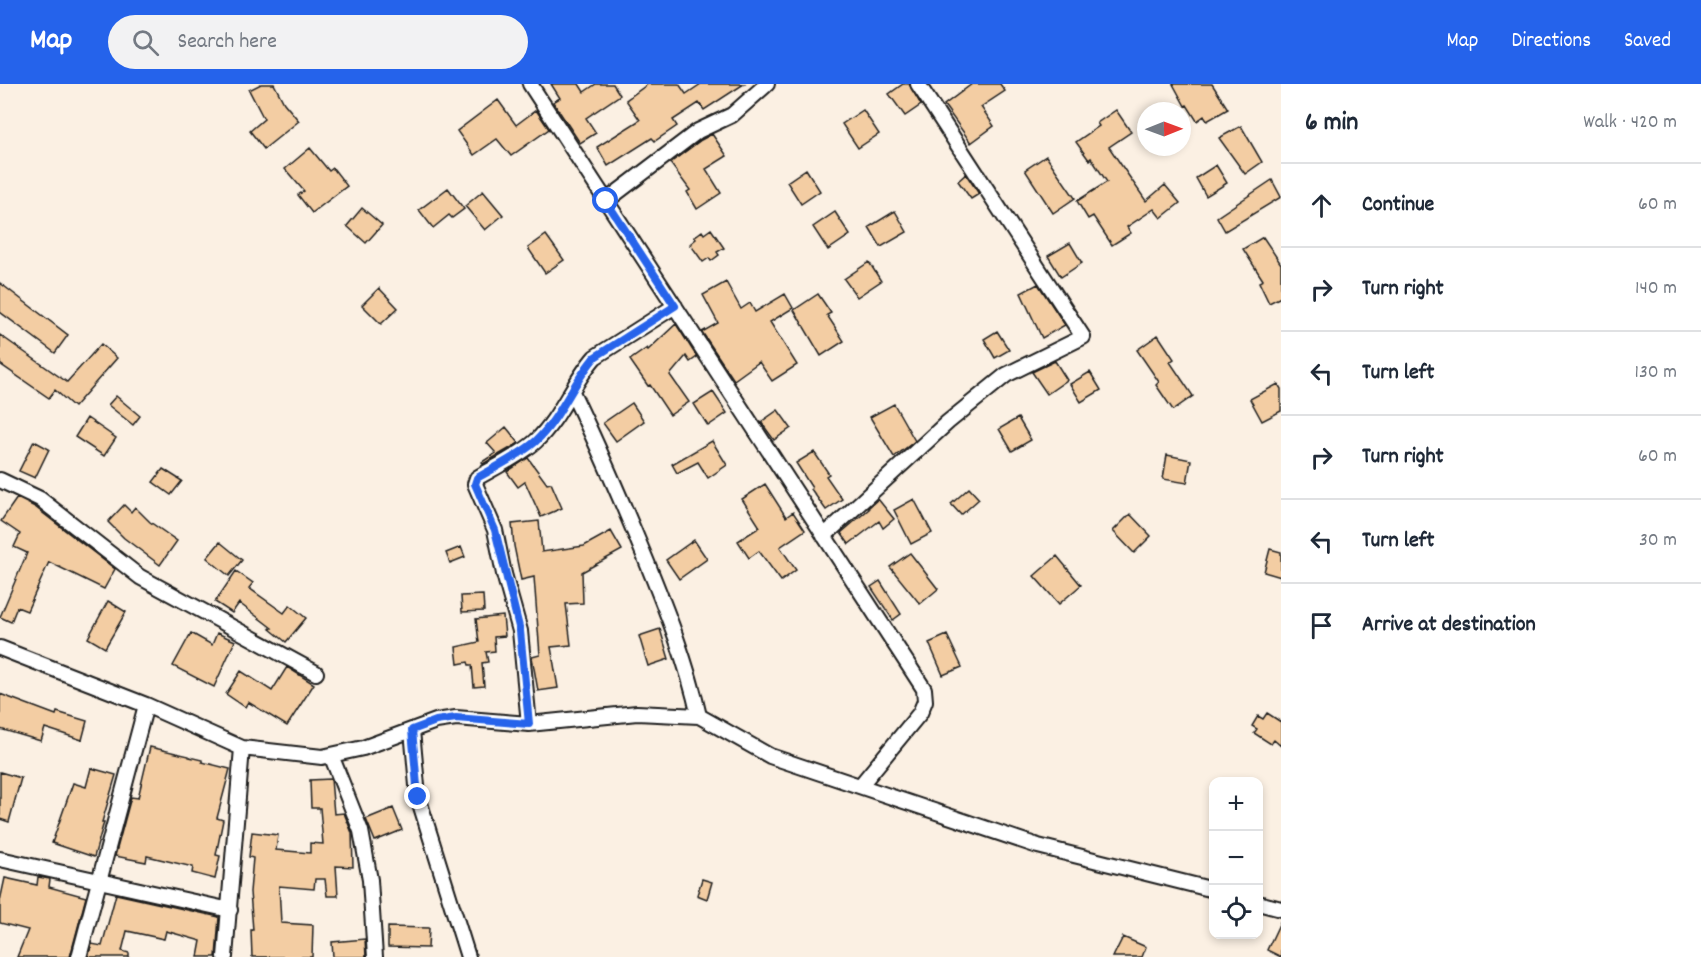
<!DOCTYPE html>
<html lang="en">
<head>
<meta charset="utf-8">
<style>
	:root { --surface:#fff; --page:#f2f2f3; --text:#1f2937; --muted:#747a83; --line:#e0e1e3; --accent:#2563eb }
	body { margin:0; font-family:Dekko,sans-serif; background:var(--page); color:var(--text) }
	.controls { position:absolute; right:18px; bottom:18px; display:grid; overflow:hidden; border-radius:12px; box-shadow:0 3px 9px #0003 }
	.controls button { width:54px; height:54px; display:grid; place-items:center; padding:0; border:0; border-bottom:2px solid var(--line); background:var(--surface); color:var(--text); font:30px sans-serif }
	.compass { position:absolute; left:1137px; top:18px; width:54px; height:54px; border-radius:50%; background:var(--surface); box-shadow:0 3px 9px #0003; rotate:89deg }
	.stop { position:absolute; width:18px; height:18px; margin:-14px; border:4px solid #2563eb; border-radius:50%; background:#fff }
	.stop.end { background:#2563eb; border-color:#fff; box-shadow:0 2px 6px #0008 }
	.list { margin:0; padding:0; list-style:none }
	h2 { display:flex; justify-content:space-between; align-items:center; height:78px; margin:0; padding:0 24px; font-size:26px }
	h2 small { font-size:20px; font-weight:400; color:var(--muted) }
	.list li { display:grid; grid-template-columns:39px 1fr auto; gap:18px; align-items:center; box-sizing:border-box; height:84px; padding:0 24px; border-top:2px solid var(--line) }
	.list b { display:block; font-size:22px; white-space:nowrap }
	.list em { font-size:20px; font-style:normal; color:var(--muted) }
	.icon { flex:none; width:33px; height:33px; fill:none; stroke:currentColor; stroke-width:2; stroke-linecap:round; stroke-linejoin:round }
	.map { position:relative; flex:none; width:1281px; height:873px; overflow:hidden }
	header { display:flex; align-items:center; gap:36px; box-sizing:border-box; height:84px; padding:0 30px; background:var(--accent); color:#fff }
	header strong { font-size:28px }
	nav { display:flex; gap:33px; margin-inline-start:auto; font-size:21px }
	.search { width:420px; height:54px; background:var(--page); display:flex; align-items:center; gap:15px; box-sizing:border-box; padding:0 21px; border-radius:33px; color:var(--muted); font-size:22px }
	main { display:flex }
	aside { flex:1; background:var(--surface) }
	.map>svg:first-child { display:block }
</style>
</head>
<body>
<header>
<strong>Map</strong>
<div class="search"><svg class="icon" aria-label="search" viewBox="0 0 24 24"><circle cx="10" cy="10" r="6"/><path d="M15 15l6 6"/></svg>Search here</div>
<nav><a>Map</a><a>Directions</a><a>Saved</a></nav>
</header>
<main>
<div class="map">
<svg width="1281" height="873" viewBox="0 0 1281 873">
	<rect width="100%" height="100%" fill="#fbf0e3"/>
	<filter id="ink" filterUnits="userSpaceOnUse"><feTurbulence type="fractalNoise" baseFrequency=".0167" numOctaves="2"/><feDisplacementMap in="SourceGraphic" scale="12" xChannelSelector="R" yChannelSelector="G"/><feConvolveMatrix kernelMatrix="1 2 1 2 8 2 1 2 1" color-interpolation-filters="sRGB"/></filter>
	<g filter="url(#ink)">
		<path fill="#f3cda3" stroke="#1c1c1c" stroke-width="1.5" d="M261,0H274L284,19L299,37L264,65L250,47L264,35L249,6Z
			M551,0H579L584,8L596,0H613L620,11L586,34L596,49L580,59L553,18L560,14Z
			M648,0H679L686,10L701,0H744L704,26L699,19L673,36L677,42L655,57L652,54L608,82L597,63L640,36L626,16Z
			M903,0H909L921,21L905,32L889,10Z
			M972,0H1000L1005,7L981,23L994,42L971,59L944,21Z
			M1173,0H1212L1228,25L1207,37L1204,32L1197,37L1187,21L1185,22Z
			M498,16L516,41L536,26L549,45L511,72L497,55L474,71L457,47Z
			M863,26L879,50L858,64L842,40Z
			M1116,26L1131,48L1109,63L1126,88L1146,117L1165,101L1180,119L1161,134L1154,125L1127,143L1131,149L1112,161L1093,132L1088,135L1077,117L1107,98L1091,74L1089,76L1076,58L1099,42L1097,39Z
			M1241,42L1262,78L1245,90L1219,54Z
			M712,50L727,72L706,85L721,109L697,125L687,108L690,106L670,79L701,56Z
			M310,64L329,87L333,84L347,102L312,129L298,111L304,107L285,85Z
			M1046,72L1075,114L1053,129L1025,86Z
			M1216,81L1227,99L1206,112L1196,94Z
			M806,85L820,107L801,120L787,98Z
			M966,90L979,110L971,115L958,97Z
			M1272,96L1281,113L1225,147L1217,133Z
			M448,104L464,125L452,134L449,131L433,144L419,126Z
			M483,107L503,131L485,146L465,122Z
			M362,124L382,141L366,159L347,142Z
			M895,127L907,148L881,163L869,143Z
			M835,128L850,151L828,166L813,143Z
			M711,145L724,164L717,168L719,171L711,177L709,174L703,178L690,160L696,155L694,153L702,147L704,150Z
			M546,151L564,176L545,189L528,164Z
			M1263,153L1281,180V213L1269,219L1259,198L1263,196L1243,165Z
			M1070,159L1082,179L1061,193L1048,172Z
			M869,178L881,197L857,213L844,195Z
			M726,198L741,225L750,219L755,228L785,210L793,224L770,238L797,281L772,297L759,278L734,296L702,248L718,239L703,211Z
			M0,199L68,251L55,269L0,228Z
			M1038,200L1065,241L1042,254L1021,209Z
			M379,204L398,224L381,240L362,221Z
			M818,210L831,229L827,231L844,257L821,272L794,226Z
			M676,240L697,273L690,278L686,272L670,291L689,318L670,331L650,301L648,302L630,276L647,264L648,266Z
			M997,247L1009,266L995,274L984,255Z
			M0,251L67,298L101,260L117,274L74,323L55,306L49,314L0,280Z
			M1158,251L1174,275L1170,278L1193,312L1173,326L1156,301L1159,298L1137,266Z
			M1055,277L1067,296L1047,310L1032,288Z
			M1090,288L1101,306L1081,318L1070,300Z
			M1278,300L1281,305V327L1262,337L1250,315Z
			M713,308L727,329L708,342L694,320Z
			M116,312L140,332L133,341L108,321Z
			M632,319L644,337L616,357L603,339Z
			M894,320L915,357L894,373L870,333Z
			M778,326L791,344L774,356L761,338Z
			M87,334L116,354L104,372L75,353Z
			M1018,334L1031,356L1012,367L999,345Z
			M506,343L519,359L483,380L482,378L496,369L487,359Z
			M34,357L49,365L35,394L19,387Z
			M712,357L727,381L708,394L698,378L677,389L672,380Z
			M814,368L829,390L826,392L842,415L826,426L811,405L812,404L796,379Z
			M1167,371L1191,376L1187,399L1163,395Z
			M528,374L547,400L551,399L562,424L541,433L525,398L518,403L507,388Z
			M163,385L182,397L171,411L153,398Z
			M765,400L786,433L793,428L805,446L780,463L796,486L781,497L759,467L749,474L738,457L760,443L742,415Z
			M969,404L979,415L961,431L951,420Z
			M17,414L35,423L115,485L104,505L49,478L27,527L17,523L11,538L0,533L27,469L14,463L20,450L1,437Z
			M878,415L894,435L883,444L879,437L849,460L841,449L869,425L868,424Z
			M914,415L932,449L911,460L894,426Z
			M124,421L131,428L135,423L150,438L177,457L160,481L124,454L108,438Z
			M1130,430L1151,452L1134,469L1113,447Z
			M539,437L542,468L584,462L611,447L622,466L582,488L583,519L566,520L571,561L551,563L558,604L538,607L532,573L540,571L534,493L521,496L514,462L512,440Z
			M694,456L707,475L679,495L666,476Z
			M220,458L242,476L229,492L207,474Z
			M461,463L465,473L450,479L446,469Z
			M1270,465L1281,468V493L1264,488Z
			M910,469L938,505L920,520L890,483Z
			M1057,472L1081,501L1059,520L1034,492Z
			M236,487L253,499L249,504L284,529L290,521L306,534L286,558L270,545L272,544L239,519L232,529L215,518Z
			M880,497L901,530L893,536L871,503Z
			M483,511L484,527L462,528L461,512Z
			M108,517L126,528L105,564L88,554Z
			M503,532L505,552L494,553L495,567L486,568L488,578L482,579L484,602L474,603L472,581H469L468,578L458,580L456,563L479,558L476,535Z
			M660,545L669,575L648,582L639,552Z
			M191,549L212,561L217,549L235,557L214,603L173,582Z
			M947,551L962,583L943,591L929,559Z
			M287,583L314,600L287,642L248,618L245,623L226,610L241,587L272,607Z
			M0,610L56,631L57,628L87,637L82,656L45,644L41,657L0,645Z
			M1267,629L1281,638V662L1274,656L1271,660L1254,649L1257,645L1252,642L1258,632L1263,635Z
			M150,663L189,672V673L202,676V678L230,685L217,734L223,736L216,771L220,772L215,795L192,789L193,783L147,772L146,778L115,772L131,713L138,714Z
			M91,684L116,691L102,738H104L94,773L52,759L73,699L86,703Z
			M0,688L21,694L9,738L0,735Z
			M331,695L334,730L344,729L352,749L353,783L336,782L338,812H327L325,795H315L314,805L279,802L281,839L313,841L312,873H252L251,846H253L250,808L253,774L249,773L252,748L278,751L276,766L310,769V759L323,760L320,724H311L310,696Z
			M393,724L402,746L375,757L366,735Z
			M38,793L50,795L49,803L86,813L70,873H17L28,846L0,839V817L5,794L37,801Z
			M702,795L712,798L707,815L697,811Z
			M116,810L219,833L216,873H198L201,857L166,847L164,855L127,847L122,867L129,869V873H88L92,860L102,862Z
			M1281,836V873L1267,866Z
			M388,843L429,844L428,864L388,863Z
			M1123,853L1146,863L1142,873H1113Z
			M365,855L366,873H333L332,858Z"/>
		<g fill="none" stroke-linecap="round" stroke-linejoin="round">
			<g stroke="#1c1c1c" stroke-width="18">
				<path id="minor" d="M530,0L924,605L925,617L920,629L860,702
					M606,117L698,47L732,31L767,0
					M572,308C599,364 623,420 646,476C667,528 687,578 699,632
					M0,396L40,415L140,493L316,589
					M824,452L948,338L1006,291L1083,253L918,0
					M0,564L146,621L242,664L322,673L363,664L436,637L456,634L529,640L637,629L699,632L770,672L1038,762L1214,806
					M529,640L520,547L504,490L495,446L475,400L477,394C494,384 522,370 536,357C561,333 573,298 595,273L675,222
					M412,646L418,713L468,873
					M331,671L361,747L370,796L375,873
					M0,775L230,826
					M1258,819L1281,825
					M79,873L146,621
					M225,873L242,664"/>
			</g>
			<use href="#minor" stroke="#fff" stroke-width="14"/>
		</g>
	</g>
	<g fill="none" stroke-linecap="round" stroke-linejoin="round" filter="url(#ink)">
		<path stroke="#2563eb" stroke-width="8" d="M418,713L412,646L436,637L456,634L529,640L520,547L495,446L475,400L477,394C494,384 522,370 536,357C561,333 573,298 595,273L675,222L606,117"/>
	</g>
</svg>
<div class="controls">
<button>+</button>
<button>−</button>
<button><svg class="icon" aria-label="locate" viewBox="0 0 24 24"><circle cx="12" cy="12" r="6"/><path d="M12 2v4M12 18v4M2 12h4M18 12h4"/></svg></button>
</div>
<svg class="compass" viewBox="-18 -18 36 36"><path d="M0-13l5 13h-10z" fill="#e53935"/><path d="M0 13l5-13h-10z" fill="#747a83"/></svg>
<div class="stop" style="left:606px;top:117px"></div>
<div class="stop end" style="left:418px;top:713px"></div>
</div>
<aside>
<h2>6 min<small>Walk · 420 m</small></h2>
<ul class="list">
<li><svg class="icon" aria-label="ahead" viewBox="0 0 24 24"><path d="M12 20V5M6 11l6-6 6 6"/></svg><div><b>Continue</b></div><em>60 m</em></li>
<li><svg class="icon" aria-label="right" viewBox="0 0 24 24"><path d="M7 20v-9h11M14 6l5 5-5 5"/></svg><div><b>Turn right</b></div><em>140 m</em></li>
<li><svg class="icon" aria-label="left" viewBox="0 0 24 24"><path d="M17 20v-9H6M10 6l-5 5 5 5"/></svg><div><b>Turn left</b></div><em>130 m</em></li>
<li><svg class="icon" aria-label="right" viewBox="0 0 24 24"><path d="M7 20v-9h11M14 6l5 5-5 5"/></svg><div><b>Turn right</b></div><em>60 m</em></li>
<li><svg class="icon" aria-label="left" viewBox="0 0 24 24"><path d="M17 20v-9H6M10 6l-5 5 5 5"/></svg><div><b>Turn left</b></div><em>30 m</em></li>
<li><svg class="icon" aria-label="arrive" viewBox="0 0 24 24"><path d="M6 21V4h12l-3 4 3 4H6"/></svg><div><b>Arrive at destination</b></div></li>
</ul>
</aside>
</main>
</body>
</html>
